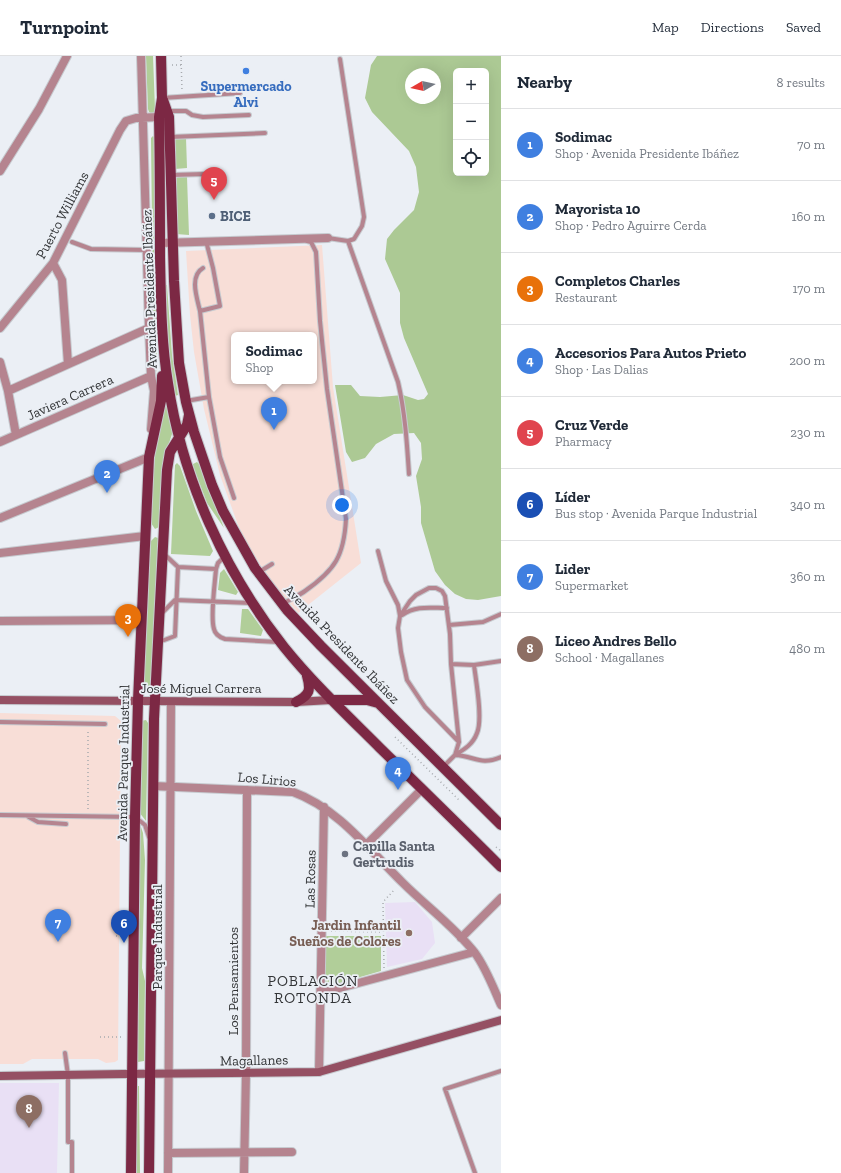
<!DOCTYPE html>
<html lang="en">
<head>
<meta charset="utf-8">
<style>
	:root { --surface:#fff; --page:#f6f6f7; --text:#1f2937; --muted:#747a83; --line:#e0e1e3; --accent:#a50936 }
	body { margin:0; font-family:"Zilla Slab",serif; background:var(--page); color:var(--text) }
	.controls { position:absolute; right:12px; top:12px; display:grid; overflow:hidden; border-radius:6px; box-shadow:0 4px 16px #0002 }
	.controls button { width:36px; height:36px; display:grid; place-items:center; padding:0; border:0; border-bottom:1px solid var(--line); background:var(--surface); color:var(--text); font:20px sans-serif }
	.compass { position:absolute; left:405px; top:12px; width:36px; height:36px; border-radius:50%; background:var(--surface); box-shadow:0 4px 16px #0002; rotate:261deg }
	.you { position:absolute; left:342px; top:449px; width:14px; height:14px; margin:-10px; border:3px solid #fff; border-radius:50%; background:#1a73e8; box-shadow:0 0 0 6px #1a73e833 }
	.badge { display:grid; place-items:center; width:26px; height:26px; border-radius:50%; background:var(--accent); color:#fff; font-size:13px; font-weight:700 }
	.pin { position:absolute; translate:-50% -33px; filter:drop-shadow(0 1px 2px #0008) }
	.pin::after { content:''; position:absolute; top:21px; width:14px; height:12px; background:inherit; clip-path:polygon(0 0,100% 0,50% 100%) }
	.popup { position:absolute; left:231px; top:276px; width:86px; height:52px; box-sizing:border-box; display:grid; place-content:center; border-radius:6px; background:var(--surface); filter:drop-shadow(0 1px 3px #0005); font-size:13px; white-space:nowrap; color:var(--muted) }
	.popup b { font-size:15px; color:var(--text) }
	.popup::after { content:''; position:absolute; left:50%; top:100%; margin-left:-8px; border:8px solid transparent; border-top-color:var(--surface) }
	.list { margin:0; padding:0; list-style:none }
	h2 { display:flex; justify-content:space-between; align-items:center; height:52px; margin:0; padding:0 16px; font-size:17px }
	h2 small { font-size:13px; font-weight:400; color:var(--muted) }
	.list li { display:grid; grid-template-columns:26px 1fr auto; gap:12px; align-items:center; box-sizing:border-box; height:72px; padding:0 16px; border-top:1px solid var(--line) }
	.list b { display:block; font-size:15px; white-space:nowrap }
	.list p { margin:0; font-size:13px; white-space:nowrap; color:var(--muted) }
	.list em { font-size:13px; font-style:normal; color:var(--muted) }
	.icon { flex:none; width:22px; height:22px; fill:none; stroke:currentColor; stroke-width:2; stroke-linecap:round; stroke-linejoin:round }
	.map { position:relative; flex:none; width:501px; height:1117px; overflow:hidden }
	header { display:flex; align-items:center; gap:24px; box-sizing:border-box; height:56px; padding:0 20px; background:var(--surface); border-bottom:1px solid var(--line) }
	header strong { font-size:19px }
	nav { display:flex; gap:22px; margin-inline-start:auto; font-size:14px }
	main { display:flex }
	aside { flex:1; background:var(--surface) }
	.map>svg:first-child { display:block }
</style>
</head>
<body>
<header>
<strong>Turnpoint</strong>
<nav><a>Map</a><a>Directions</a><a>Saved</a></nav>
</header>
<main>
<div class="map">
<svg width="501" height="1117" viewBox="0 0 501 1117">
	<rect width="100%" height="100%" fill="#ebeff5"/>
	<path fill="#f8ded7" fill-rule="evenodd" d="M322,189L333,331L361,507L298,557L280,536L263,513L248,489L238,469L220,419L204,353L194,296L190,259L186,195ZM234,279H314V325H234Z
		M0,657L115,660L121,665L118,1004L115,1006L106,1007L98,1003H32L23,1008H0Z"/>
	<path fill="#e9e0f5" d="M415,846L432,866L435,887L422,903L387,911L385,847Z
		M0,1027H59L57,1117H0Z"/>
	<path fill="#b1ce99" d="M146,0H153L155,53V56L152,58L149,56L148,53Z
		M153,80L155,82L157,317L154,292L153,260L151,82Z
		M186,82L187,112L175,113L174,83Z
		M178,121H187L189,179L176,178V122Z
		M165,229H167L172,299L178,339L175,340L174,337L168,299Z
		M165,340L173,375L164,402L159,471L155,473L151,467L155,395Z
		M197,406L200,409L224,472L207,447L193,410V408Z
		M177,407L180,410L196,455L213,495L210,500L171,498L175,409Z
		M155,481L158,482L159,484L150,636H142L151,485Z
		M224,513L238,536L236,539L218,534L220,517Z
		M242,553H248L263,574L261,580L240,577Z
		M146,664L148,667L146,765L139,756L141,665Z
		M139,771H141L143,777L145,804L142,912L145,925L144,1005L138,1006L136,1004Z
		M325,880H381V915L329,930L326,929L325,926Z
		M136,1030H139V1031L140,1117H136Z"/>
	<path fill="#acc994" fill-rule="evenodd" d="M377,0H501V540L478,544L466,543L455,538L445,529L435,515L421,467V451L416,420L422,403L421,387L414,377L394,378L376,388L365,402L352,406L346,396L335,329H351L360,340L380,341L403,339L418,344L424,343L428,338L404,282L400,267V237L385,203L387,183L394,174L414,154L419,136L416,111L409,95L372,56L365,42L371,9ZM456,15H486V117H456ZM411,18H435V42H411Z"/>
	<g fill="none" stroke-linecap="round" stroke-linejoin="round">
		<g stroke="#c6cacf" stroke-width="6">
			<path id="lane" d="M162,42L240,37
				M168,55H186L192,59L203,61L249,59
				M170,81L265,77
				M171,119L205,118
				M328,182L348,185L354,183L362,170L364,161L340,3
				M348,185L398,326C405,356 407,387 409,418
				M72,186L91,193L147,194
				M200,255C197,242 189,220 203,212
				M209,341L220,401L234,442
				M186,345L209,341L200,255L220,250L213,212L206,185
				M378,495L386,525L398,549L400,560L398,572L401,596L407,624L425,651L459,686
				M164,498L178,511L216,513
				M225,500L218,507L216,513C215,527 210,561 214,573C215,578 219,581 225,583L278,586
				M259,516L272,508
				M283,548C290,543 298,540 305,535C335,514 344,500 346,463L327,333L320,265L316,196L311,186L307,185
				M161,558L175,544L251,547
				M402,559C416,549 431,552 447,552
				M400,560L410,545L416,539L429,532H436L442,535L445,540L450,578L451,608L459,686L455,699L444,710
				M449,569L483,566L501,558
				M159,586L175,580L178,511
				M451,608L474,609L501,605
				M0,666L105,668
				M455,699C465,693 473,688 477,677C483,663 476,625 474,609
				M455,699C475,700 480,710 501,701
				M0,759L135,761L145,769L149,781
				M27,760L38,766L66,768
				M65,997L68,1019V1086H72V1117
				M475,1117L445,1033L501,1015"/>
		</g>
		<g stroke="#c6cacf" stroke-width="10">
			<path id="street" d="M141,0L149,272L151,320L154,335L151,373
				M0,115L39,53L67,0
				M160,187L328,182
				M53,207L62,224L68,308
				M0,272L53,207L120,74L126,65L136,62L159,61
				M0,306L8,335L16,379
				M8,335L149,272
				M0,386L151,320
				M0,462L149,401V397
				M0,497L145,480
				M0,565L141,564
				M153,730L293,736C338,752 370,795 403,827C426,850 455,871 475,897C486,912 493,931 501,949
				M366,789L422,733
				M461,882L501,842
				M321,937L474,896
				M319,1016L324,751
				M168,1097L292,1096
				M168,1117L171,646
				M244,1117L246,1017L247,734"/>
		</g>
		<g stroke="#c6cacf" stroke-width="10">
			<path id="secondary" d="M0,644L296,646L331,644
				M0,1020L123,1018L319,1016L501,964"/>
		</g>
		<g stroke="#c6cacf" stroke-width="12">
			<path id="primary" d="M161,0L162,42L159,61C160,108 160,154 160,201C161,243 161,285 168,327C182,422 224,515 284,591C313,627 347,659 380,692C420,731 461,771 501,811
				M163,44L169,61L174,225L179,307L186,346L194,376L212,429L223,455L255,512L287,554L321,590L501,769
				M331,644H367L378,647
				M296,646C310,639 311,634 307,620
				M131,1117L135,761L138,645L149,401L161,345L162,320
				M149,1117L154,663L167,414L170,396L187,369L189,359"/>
		</g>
		<path stroke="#a7aaae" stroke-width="1.5" stroke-dasharray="1 3" stroke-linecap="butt" d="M181,0L182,35
			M172,9H181
			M88,676V754
			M395,681L459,744
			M496,791L501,795
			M331,875L383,876
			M116,880H123
			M384,912L383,846L395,833
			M100,981H122"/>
		<use href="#lane" stroke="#b5848f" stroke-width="4"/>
		<use href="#street" stroke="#b5848f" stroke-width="8"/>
		<use href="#secondary" stroke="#955063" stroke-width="8"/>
		<use href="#primary" stroke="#7c2844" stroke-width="10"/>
	</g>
	<circle fill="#3f7fe0" stroke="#ebeff5" stroke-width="1.5" cx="246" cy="15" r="4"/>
	<circle fill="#5c6f8a" stroke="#ebeff5" stroke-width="1.5" cx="212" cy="160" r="4"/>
	<circle fill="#6b7280" stroke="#ebeff5" stroke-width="1.5" cx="345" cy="798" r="4"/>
	<circle fill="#8d6e63" stroke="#ebeff5" stroke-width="1.5" cx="409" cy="877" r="4"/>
	<g text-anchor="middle" stroke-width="3.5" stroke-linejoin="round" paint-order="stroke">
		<g font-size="14" font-weight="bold" fill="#366cbe" stroke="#ebeff5">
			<text x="246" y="35">Supermercado<tspan x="246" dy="16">Alvi</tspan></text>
		</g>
		<g font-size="14" fill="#323436" stroke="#ebeff5">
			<text transform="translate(62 159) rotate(-62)" y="5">Puerto Williams</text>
			<text transform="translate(149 233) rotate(-92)" y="5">Avenida Presidente Ibáñez</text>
			<text transform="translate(70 341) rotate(-24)" y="5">Javiera Carrera</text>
			<text transform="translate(342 588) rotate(46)" y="5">Avenida Presidente Ibáñez</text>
			<text x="201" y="637">José Miguel Carrera</text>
			<text transform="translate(123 707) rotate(-89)" y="5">Avenida Parque Industrial</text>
			<text transform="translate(267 723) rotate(5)" y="5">Los Lirios</text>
			<text transform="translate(310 823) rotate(-89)" y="5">Las Rosas</text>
			<text transform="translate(157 881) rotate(-90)" y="5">Parque Industrial</text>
			<text transform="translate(233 925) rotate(-90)" y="5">Los Pensamientos</text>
			<text transform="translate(254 1004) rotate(-1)" y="5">Magallanes</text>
		</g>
		<g font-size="14" font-weight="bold" fill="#4e5e75" stroke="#ebeff5" text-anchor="start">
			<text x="220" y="165">BICE</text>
		</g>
		<g font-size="14" font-weight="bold" fill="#5b616d" stroke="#ebeff5" text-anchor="start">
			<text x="353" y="795">Capilla Santa<tspan x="353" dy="16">Gertrudis</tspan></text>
		</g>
		<g font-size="14" font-weight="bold" fill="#785e54" stroke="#ebeff5" text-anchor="end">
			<text x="401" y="874">Jardin Infantil<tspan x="401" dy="16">Sueños de Colores</tspan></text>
		</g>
		<g font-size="15" letter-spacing="1" fill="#323436" stroke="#ebeff5">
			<text x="313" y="930">POBLACIÓN<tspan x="313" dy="17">ROTONDA</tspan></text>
		</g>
	</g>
</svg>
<div class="controls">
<button>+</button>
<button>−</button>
<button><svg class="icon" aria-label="locate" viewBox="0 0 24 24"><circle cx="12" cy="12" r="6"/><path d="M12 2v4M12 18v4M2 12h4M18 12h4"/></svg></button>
</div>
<svg class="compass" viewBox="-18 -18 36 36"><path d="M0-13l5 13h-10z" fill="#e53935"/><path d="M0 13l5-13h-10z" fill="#747a83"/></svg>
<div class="you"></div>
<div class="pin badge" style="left:274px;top:374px;background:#3f7fe0">1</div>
<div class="popup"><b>Sodimac</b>Shop</div>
<div class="pin badge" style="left:107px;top:437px;background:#3f7fe0">2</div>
<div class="pin badge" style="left:128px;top:581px;background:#e8710a">3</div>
<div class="pin badge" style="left:398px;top:734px;background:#3f7fe0">4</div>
<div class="pin badge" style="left:214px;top:144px;background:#e0444e">5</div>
<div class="pin badge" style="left:124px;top:887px;background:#1a4fb4">6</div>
<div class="pin badge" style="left:58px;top:886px;background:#3f7fe0">7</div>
<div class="pin badge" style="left:29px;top:1072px;background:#8d6e63">8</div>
</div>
<aside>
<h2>Nearby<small>8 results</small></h2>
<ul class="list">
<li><span class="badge" style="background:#3f7fe0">1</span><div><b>Sodimac</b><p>Shop · Avenida Presidente Ibáñez</p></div><em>70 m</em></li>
<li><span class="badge" style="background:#3f7fe0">2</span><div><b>Mayorista 10</b><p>Shop · Pedro Aguirre Cerda</p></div><em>160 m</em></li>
<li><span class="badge" style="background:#e8710a">3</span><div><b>Completos Charles</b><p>Restaurant</p></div><em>170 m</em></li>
<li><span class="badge" style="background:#3f7fe0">4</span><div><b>Accesorios Para Autos Prieto</b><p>Shop · Las Dalias</p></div><em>200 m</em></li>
<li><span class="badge" style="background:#e0444e">5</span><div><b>Cruz Verde</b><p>Pharmacy</p></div><em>230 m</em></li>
<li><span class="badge" style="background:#1a4fb4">6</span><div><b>Líder</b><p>Bus stop · Avenida Parque Industrial</p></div><em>340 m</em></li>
<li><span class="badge" style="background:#3f7fe0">7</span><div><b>Lider</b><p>Supermarket</p></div><em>360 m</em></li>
<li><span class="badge" style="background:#8d6e63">8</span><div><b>Liceo Andres Bello</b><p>School · Magallanes</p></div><em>480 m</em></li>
</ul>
</aside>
</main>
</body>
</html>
